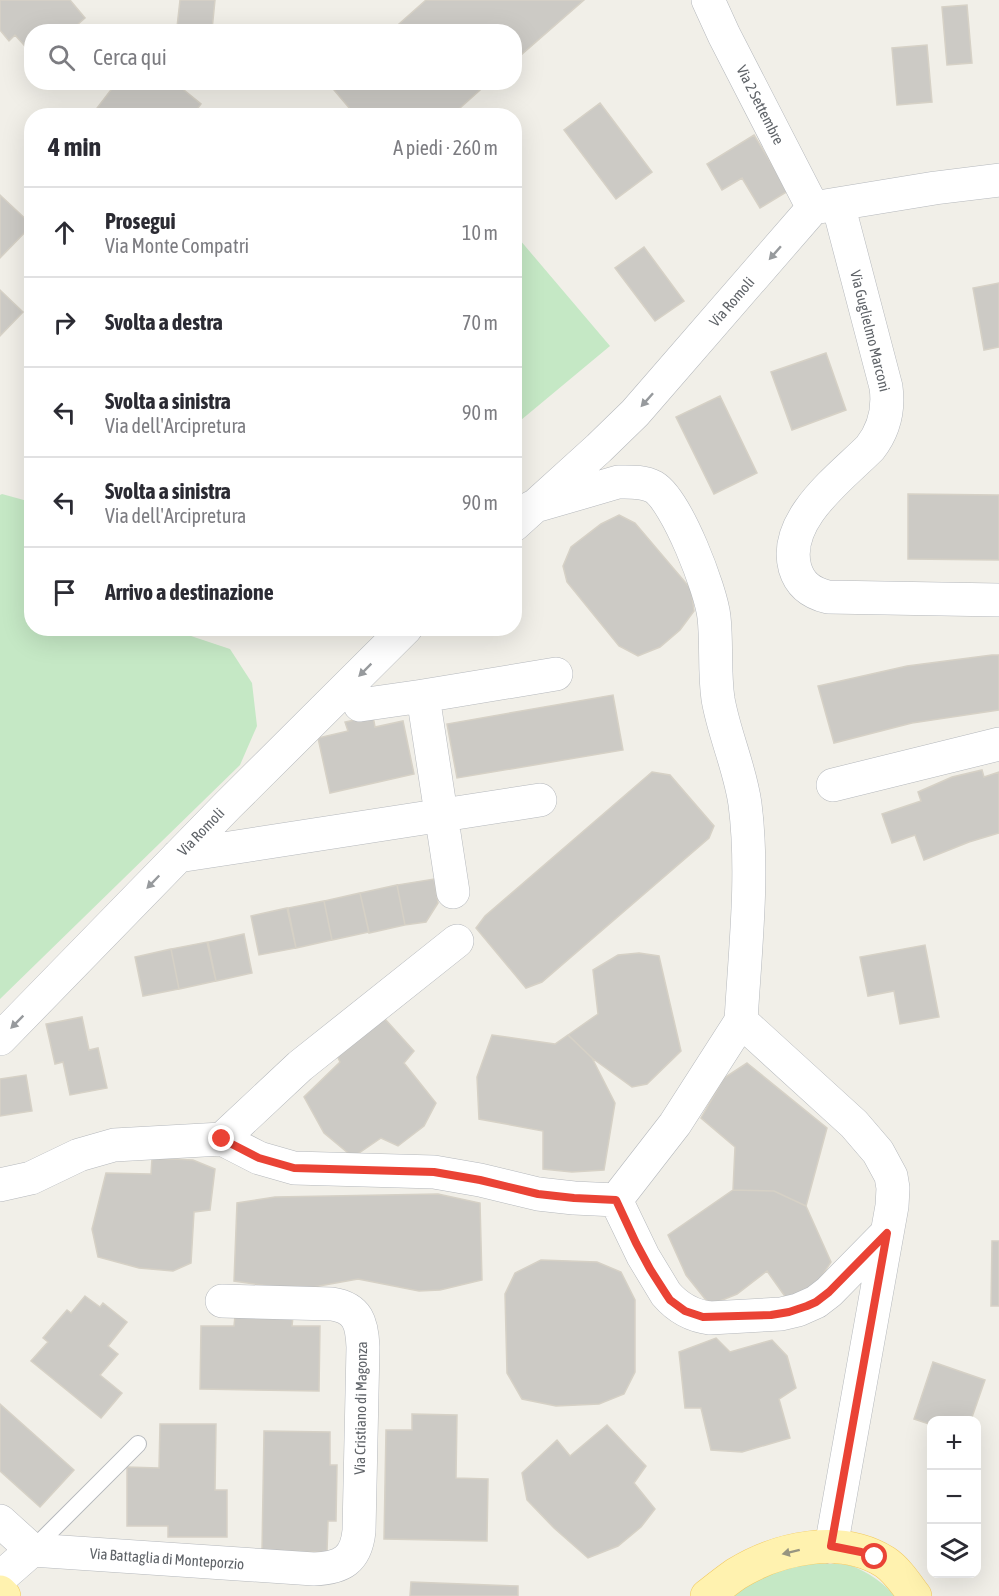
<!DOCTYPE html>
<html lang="it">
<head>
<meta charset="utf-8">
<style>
	:root { --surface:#fff; --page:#f7f7f7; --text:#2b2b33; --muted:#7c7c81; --line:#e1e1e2 }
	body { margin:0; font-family:"Asap Condensed",sans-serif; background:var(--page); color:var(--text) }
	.controls { position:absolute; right:18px; bottom:18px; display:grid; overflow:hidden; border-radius:12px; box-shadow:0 6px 24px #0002 }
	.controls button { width:54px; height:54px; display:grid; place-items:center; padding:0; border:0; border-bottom:2px solid var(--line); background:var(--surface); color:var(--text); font:30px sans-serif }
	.stop { position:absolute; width:18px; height:18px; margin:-14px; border:4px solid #ea4335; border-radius:50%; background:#fff }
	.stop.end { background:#ea4335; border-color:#fff; box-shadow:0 2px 6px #0008 }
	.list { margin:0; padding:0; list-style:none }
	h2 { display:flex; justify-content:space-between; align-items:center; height:78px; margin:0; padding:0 24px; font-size:26px }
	h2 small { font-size:20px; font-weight:400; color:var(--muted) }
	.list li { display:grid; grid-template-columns:39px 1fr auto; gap:18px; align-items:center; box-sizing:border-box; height:90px; padding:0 24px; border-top:2px solid var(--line) }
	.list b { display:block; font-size:22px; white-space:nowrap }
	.list p { margin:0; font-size:20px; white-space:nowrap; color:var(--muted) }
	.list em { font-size:20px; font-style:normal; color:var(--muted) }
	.icon { flex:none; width:33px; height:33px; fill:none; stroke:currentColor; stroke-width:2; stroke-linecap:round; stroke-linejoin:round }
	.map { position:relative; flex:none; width:999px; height:1596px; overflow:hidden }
	.search { position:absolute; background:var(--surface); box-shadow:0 6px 24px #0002; left:24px; top:24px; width:498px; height:66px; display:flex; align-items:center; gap:15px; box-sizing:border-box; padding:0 21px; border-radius:24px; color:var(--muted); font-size:22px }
	.panel { position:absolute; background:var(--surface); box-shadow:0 6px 24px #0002; left:24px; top:108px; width:498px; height:528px; border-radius:24px }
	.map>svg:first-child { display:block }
</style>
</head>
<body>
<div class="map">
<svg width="999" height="1596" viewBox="0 0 999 1596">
	<rect width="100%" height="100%" fill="#f1efe8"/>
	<path fill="#c5e8c5" d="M514,233L610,346L515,425H514Z
		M2,494L31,502L32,628L182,629L188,635L230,649L252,683L257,726L240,765L0,999V495Z
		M814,1563C826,1564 841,1563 852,1566C868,1572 884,1583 895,1596H721L778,1568Z"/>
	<path fill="#cccac5" stroke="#d6d1c6" stroke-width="1.5" d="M0,0H70L85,18L69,32H32V54L15,35L9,41L0,30Z
		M180,0H215L212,30L177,27Z
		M426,0H584L514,61V32H390Z
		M967,5L972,63L947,65L942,7Z
		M927,45L932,102L897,105L892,48Z
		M117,82H174L201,104L192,116H91Z
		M331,82H489L451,116H356L329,84Z
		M600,103L652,172L616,199L564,130Z
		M754,135L788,191L760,208L742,178L722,190L707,164Z
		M0,195L32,225L0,258Z
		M644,247L684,301L655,321L615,268Z
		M999,283V347L984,350L973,288Z
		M0,290L23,312L0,336Z
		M826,353L846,410L792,430L771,372Z
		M720,396L757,473L714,494L676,417Z
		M908,494L999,495V560L908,559Z
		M619,515L635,523L691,589L694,611L680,630L660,647L638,656L619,646L567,582L563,566L571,547L601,524Z
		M992,655H999V710L912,723L834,743L818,686L907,666Z
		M613,695L623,750L457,778L447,724Z
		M373,716L375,727L403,721L414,774L330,793L318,738L348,731L345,722Z
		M982,770L984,777L999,772V833L969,842L924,860L915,835L892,843L882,814L921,801L918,792L952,777Z
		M652,772L670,775L714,826L709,838L542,982L526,988L476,928L485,916Z
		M434,879L438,903L426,922L405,925L397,885Z
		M397,885L405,925L369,933L360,893Z
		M360,893L369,932L332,940L324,901Z
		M324,901L332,940L296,948L288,908Z
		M287,908L296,948L259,955L251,916Z
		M244,934L252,973L216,981L208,942Z
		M207,942L216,981L179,989L171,949Z
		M925,945L939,1017L900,1024L894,991L868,996L860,957Z
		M171,949L179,989L143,996L135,957Z
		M639,953L659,956L681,1051L647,1084L632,1087L592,1058L568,1035L598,1014L593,970L618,955Z
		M82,1017L89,1050L98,1048L107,1088L70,1095L63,1062L55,1064L46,1024Z
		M385,1019L414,1051L404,1063L436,1103L424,1126L398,1146L381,1138L353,1157L324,1133L304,1097L340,1062L334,1049Z
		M492,1035L555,1044L568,1035L592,1058L615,1103L604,1170L572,1172L543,1169V1131L479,1119L477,1077Z
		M747,1063L827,1128L806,1206L774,1191L733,1190L735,1147L701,1118L724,1078Z
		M26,1075L32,1111L0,1116V1079Z
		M152,1158L193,1160L215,1169L210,1210L194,1212L191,1263L173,1271L139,1268L98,1257L92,1229L106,1173L151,1174Z
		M733,1190L774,1191L806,1206L831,1262L816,1285L789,1302L767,1271L737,1294L710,1305L686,1275L668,1235Z
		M438,1194L480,1203L482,1280L440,1290L419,1291L358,1279L308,1288L275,1287L234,1281L237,1203L275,1197Z
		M992,1241H999V1306H991Z
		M541,1260L597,1262L621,1272L635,1300V1372L624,1394L599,1404L556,1406L522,1399L507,1373L505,1294L515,1273Z
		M85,1296L100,1307L103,1303L127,1322L108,1346L118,1354L100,1375L122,1393L101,1418L31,1361L48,1342L43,1338L67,1310L71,1313Z
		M235,1316L293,1317L292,1326H320L319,1391L200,1389L201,1326H234Z
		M716,1338L730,1352L772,1340L787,1356L796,1388L779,1399L790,1438L742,1452L711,1450L701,1408H685L679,1352Z
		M933,1362L985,1380L971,1420H932V1425L914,1419Z
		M0,1404L74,1470L40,1507L0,1471Z
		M412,1414L457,1415L456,1478L488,1479L487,1541L384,1539L386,1430H412Z
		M160,1424H216L215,1490H227V1537H168V1526H127V1467L159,1468Z
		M607,1425L646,1466L634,1483L655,1509L641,1527L618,1546L588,1558L554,1528L527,1500L522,1473L557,1440L570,1456Z
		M264,1431L330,1432V1465H337L336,1521H328L327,1552L262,1551Z
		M411,1582L518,1586V1596H410Z"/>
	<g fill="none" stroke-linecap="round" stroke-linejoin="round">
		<g stroke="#b5b8bc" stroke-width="18">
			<path id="lane" d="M32,1550L138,1444"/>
		</g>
		<g stroke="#b5b8bc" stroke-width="34">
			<path id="street" d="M708,0L724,35L813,208
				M838,204L886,387C889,409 884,430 870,448C840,478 782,520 795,568C800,585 811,593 828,597L999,600
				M532,507L618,482C630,482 643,481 654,487C677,501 711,590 714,617C717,644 714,671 718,699C724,734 740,768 745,804C754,874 745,951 741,1021L854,1124L878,1152L891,1176L893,1188L892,1206L831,1547
				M514,525L599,448L635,413L813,208L935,188L999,180
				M423,696L556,674
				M360,705L423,696L453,892
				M833,785L999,744
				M178,856L540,800
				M0,1039L228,805L406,628
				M222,1139L300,1066L457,941
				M0,1185L31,1178L79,1155L114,1145L222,1139L259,1158L294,1168L434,1172L480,1180L538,1194L574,1198L616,1200L643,1256L666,1294C678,1308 693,1316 710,1318L781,1314L798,1310L816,1302L829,1292L887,1233
				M616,1200L675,1124L741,1021
				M0,1521L32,1550
				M0,1578L32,1550L314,1569C342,1568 356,1560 359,1531L363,1347C362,1323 358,1308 332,1304L222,1301"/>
		</g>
		<g stroke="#f2c960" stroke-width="34">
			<path id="primary" d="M0,1592L4,1596
				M707,1596C716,1589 726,1581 736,1574C778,1548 840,1534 885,1562C897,1570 906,1584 915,1596"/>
		</g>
		<use href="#lane" stroke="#fff" stroke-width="16"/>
		<use href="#street" stroke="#fff" stroke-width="33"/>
		<use href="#primary" stroke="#fff2af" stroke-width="33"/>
	</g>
	<defs><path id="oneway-solid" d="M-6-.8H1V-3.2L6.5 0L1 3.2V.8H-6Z" transform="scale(1.5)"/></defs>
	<g fill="#979a9d">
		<use href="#oneway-solid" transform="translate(775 253) rotate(131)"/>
		<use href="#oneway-solid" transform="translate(647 400) rotate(132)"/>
		<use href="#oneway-solid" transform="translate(365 670) rotate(135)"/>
		<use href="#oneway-solid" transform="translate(153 882) rotate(134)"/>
		<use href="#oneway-solid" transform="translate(17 1022) rotate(135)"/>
	</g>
	<use fill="#979581" href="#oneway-solid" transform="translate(791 1552) rotate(166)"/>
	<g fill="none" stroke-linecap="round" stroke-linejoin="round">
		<path stroke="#ea4335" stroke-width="8" d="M222,1139L259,1158L294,1168L434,1172L480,1180L538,1194L574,1198L616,1200L636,1243L650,1269L666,1294L670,1300L685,1311L703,1317L771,1315L789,1312L807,1306L816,1302L829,1292L887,1233L831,1546L861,1552L875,1557"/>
	</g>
	<g text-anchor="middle" stroke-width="6" stroke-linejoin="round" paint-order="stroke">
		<g font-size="15" fill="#5f6368" stroke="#fff">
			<text transform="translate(760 105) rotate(63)" y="5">Via 2 Settembre</text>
			<text transform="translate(732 302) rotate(-49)" y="5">Via Romoli</text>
			<text transform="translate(870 331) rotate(76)" y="5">Via Guglielmo Marconi</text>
			<text transform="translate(201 832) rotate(-46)" y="5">Via Romoli</text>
			<text transform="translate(361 1408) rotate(-89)" y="5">Via Cristiano di Magonza</text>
			<text transform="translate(167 1559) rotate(4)" y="5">Via Battaglia di Monteporzio</text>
		</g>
	</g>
</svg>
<div class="controls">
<button>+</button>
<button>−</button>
<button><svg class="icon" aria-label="layers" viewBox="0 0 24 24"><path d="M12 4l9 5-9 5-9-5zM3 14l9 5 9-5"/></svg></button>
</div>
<div class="stop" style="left:875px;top:1557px"></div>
<div class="stop end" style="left:222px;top:1139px"></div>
<div class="search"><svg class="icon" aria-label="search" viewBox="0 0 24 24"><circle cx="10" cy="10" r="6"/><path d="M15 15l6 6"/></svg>Cerca qui</div>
<section class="panel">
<h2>4 min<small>A piedi · 260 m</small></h2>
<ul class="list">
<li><svg class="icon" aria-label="ahead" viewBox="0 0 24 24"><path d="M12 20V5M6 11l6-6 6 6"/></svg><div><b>Prosegui</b><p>Via Monte Compatri</p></div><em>10 m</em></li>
<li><svg class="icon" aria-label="right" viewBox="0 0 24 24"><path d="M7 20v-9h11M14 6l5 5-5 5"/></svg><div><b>Svolta a destra</b></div><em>70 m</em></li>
<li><svg class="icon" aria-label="left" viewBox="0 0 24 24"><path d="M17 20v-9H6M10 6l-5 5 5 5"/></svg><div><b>Svolta a sinistra</b><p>Via dell'Arcipretura</p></div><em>90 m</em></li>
<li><svg class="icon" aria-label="left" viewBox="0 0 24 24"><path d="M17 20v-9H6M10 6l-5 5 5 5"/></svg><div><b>Svolta a sinistra</b><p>Via dell'Arcipretura</p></div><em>90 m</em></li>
<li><svg class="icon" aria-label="arrive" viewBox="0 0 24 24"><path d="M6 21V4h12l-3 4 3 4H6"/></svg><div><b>Arrivo a destinazione</b></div></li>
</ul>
</section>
</div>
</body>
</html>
